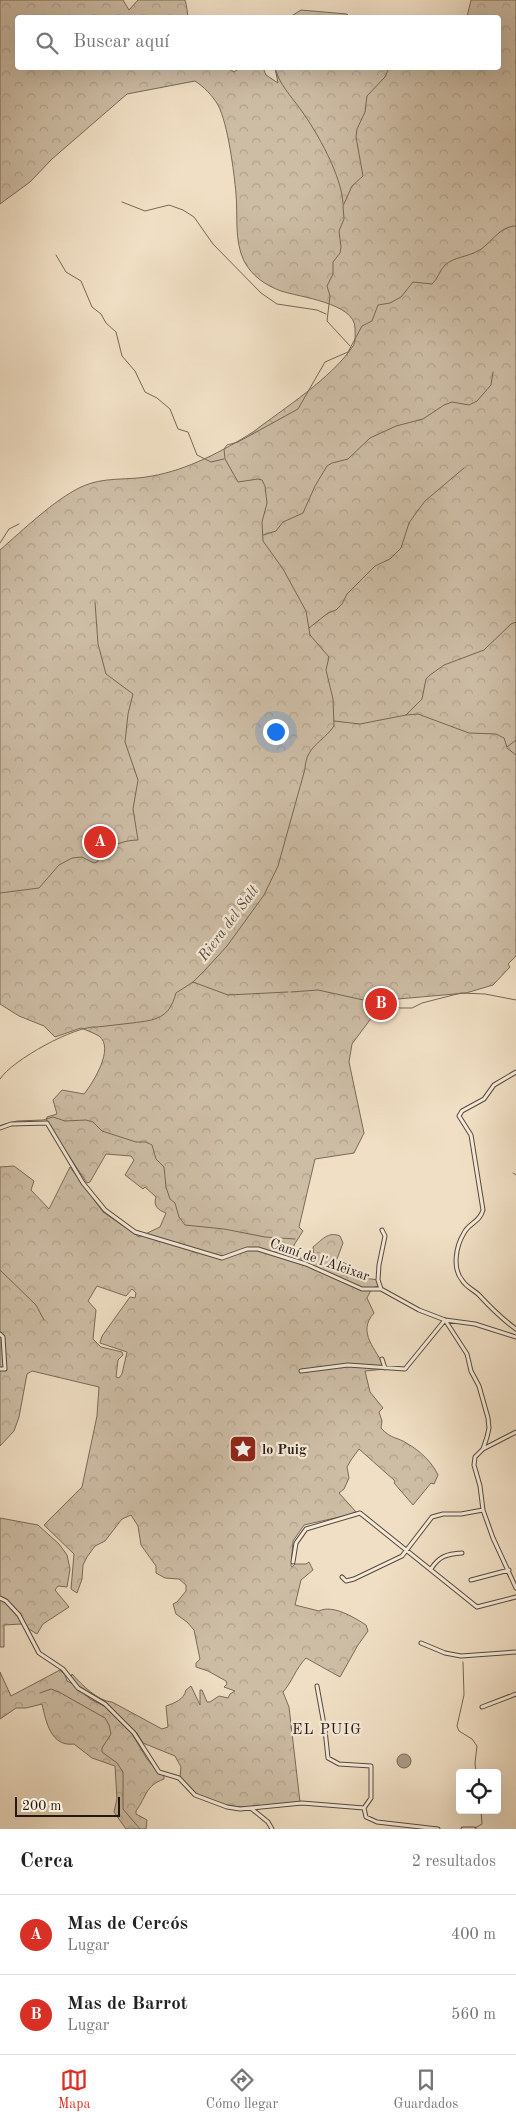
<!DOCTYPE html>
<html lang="es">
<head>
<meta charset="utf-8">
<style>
	:root { --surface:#fff; --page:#f6f6f6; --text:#222; --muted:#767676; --line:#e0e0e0; --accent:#d93025 }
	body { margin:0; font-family:"Old Standard TT",serif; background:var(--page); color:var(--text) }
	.controls { position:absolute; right:15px; bottom:15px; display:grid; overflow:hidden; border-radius:5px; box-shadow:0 5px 20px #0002 }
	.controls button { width:45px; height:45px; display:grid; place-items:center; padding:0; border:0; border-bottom:1px solid var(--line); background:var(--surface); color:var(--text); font:25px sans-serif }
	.scale { position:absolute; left:15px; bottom:12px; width:105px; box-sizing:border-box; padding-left:5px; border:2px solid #241910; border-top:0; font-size:14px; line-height:18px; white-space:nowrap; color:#241910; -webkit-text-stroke:4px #f5ead9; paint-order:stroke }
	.you { position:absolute; left:275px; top:731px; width:18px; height:18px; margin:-12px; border:4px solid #fff; border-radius:50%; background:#1a73e8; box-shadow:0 0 0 8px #1a73e833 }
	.badge { display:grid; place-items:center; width:32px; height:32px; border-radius:50%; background:var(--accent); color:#fff; font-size:16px; font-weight:700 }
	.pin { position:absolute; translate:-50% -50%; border:2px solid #fff; box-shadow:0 1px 5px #0006 }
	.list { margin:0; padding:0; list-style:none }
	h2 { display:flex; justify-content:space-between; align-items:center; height:65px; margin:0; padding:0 20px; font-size:21px }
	h2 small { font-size:16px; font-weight:400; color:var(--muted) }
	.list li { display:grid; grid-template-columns:32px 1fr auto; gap:15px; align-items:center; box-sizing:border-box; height:80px; padding:0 20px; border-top:1px solid var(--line) }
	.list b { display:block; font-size:19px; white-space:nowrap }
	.list p { margin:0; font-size:16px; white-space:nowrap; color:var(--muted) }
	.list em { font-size:16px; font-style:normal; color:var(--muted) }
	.icon { flex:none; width:28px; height:28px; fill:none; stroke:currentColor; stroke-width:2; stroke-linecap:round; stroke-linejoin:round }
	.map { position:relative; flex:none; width:516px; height:1829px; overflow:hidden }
	.search { position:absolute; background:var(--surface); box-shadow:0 5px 20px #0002; left:15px; right:15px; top:15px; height:55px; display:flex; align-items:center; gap:12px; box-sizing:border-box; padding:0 18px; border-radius:5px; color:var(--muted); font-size:19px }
	.sheet { height:225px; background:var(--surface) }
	nav { display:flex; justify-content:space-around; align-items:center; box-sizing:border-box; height:70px; border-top:1px solid var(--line); background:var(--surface); font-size:14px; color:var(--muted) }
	nav a { display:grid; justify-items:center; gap:2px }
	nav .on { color:var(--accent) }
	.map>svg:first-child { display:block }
</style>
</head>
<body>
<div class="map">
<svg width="516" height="1829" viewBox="0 0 516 1829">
	<defs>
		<pattern id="forest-crowns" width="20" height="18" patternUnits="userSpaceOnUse" patternTransform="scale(1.25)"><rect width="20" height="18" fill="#cdbda5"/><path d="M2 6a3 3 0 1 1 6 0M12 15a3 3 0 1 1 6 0" fill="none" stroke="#b0a28d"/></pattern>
	</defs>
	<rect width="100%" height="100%" fill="#f0dfc4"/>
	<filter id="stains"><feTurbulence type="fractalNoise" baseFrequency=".004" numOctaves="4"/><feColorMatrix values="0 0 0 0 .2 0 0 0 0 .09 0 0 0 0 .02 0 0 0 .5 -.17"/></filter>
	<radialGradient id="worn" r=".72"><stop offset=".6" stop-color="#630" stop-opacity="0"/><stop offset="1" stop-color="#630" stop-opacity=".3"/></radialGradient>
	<path fill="url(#forest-crowns)" stroke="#786b5a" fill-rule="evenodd" d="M0,0H123L129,10L138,0H185C187,6 187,12 188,17L18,18V68H228L234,72L240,68H263L266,75L278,83L275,68H498V18L467,17L471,0H516V956L508,964L510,967L493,985L466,993L398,999L378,1009L352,1044L349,1062L364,1133L354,1153L315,1159L299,1227L303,1231L294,1245V1257L306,1259L310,1255H314L313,1247C322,1240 328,1231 340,1236L343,1243L337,1259L363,1273L365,1278L378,1280L379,1286L372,1288L367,1298L374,1313C356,1333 377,1349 385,1369L365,1371L370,1392L383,1408L379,1412L382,1421L381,1428C392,1440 396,1436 408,1444C420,1451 432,1462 438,1475L434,1484L431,1483L413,1505L394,1483L395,1481L359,1449L351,1460L347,1467L349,1478L344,1489L339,1493L357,1513L304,1525L293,1541L291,1566L292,1567L295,1564H306L309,1562L313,1570L301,1580L295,1605L319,1611C333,1604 355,1618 366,1625L368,1631L358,1645L340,1677L306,1658C296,1668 292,1682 283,1692L289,1707L300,1802C265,1806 229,1814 197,1794C191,1790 185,1782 180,1777L181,1767L175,1756L143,1743L137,1733L114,1713L110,1706L80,1689L71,1677L72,1674C82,1685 98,1701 112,1702L162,1729L168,1727L166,1706C174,1703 184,1700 186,1690L191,1686L200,1705V1690H202L207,1702H210L219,1696L228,1698L230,1694L235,1691L224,1687L227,1684L226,1681L208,1671L196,1667V1663L200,1659L194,1630L187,1622L176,1614L173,1604L177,1602L186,1591V1585L179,1579L165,1578L156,1573V1566L141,1545L138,1526L131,1515L122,1519L105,1541L95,1546L87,1557L83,1565L82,1579L77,1593L71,1589L74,1554L44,1525L82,1487L97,1416L99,1387L32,1371L27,1374L19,1417L14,1431L0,1446V1167L14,1166L34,1181L31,1190L49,1209L70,1167L103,1212L139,1237L160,1227L166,1213C158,1210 153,1206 156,1197L145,1187L143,1189L125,1175L134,1160L131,1156L106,1154L90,1182L87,1183L46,1122L47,1117L57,1114L53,1100L62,1090L84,1094C93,1083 115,1048 99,1036C94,1033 86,1030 81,1028L55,1037L44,1026L19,1016L0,1004V550C23,530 54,500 81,487C104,476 128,481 152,476C187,470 223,451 253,432C283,409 332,378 353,346C356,342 355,333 355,328C355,303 299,297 281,291C265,285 252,276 244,261C234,240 238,216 236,194C234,172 228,124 218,105C212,95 204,87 195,81L127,94L52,159L30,182L0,204ZM97,1286L126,1296L132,1289L136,1293L135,1298L130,1297L102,1336L100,1343L127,1352L122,1374L119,1378L116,1377L118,1360L123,1355L122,1352L101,1347L93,1339L96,1310L88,1301Z
		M301,10L347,14L349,17H290Z
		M0,1518L38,1525L59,1544L67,1555L70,1569L67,1587L58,1586L55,1590L69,1607L43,1624L37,1634L21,1624L4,1625V1647H0Z
		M60,1670L65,1675L67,1681L73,1684L90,1699L104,1706L132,1734L147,1759L158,1772L164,1775V1779C145,1786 147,1796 136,1811V1814L147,1820L146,1829H126L114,1812L117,1799L115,1766L92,1758L74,1744C51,1747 46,1722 42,1704L26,1708H16L0,1719V1672L11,1696Z"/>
	<path fill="#ab9c87" stroke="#756857" d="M397 1761a7 7 0 1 1 14 0a7 7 0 1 1-14 0Z"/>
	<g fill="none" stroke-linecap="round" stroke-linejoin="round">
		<path stroke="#756857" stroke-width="1" d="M275,68C279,84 291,96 301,110C317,132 342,176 343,204
			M122,202L145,211L169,205L183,210L194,217L213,244L261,293L277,304L317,310L326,314
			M56,255L66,272L81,281L92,307L101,314L106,323L116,332L122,356L135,371L145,392L157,398L170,409L178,429L188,432L197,455L211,462L224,459
			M350,346L327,321L330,296L327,286L333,274V262L340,253L341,247L339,231L344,219L343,206L352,186L363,176L356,137L357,129L365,112L367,96L385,77L389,68
			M263,535L276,531L283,522L303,513L315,486L327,466L332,463L348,459L370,438L396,426L423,419L444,405L452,402L469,405L477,401L491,385L493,372
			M0,543L9,529L19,524
			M309,628L328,613L336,610L342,604L347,594L375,566L390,559L401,548L409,523L416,513L425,501L464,468
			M406,715L418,714L469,733L496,734L504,738L507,747L516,740
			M334,721L360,724L406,715L422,699L426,679L430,675L444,665L484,650L511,624L516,622
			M507,748L516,755
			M0,893L39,888L59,865L72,858L82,857L94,863L97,862C105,847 122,840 138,840L133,809L138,780L125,742L128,714L133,694L106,674L98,644L95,602
			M193,982L228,995L288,992
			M291,992L318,990L400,1008H412L422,1003L461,993L485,994L516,1000
			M0,1079C12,1060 76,1025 97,1027C109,1026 120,1024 132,1023C156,1020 169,1019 176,993L193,982L206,969L227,946L264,895L278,866L305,769C306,746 322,743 334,726L333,699L326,670L329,657L310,635L306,611L283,569L263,541L262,522L267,503L265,486L262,480L258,479L238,482L225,459L224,449L227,445L238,442L298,409L325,362L348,352L362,326L372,321L378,305L390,303L401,297L413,282L432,284C438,279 439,271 445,265C454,257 467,257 478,251C491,244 499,226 516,226
			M0,1126L17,1121L43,1120L53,1117L65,1121L86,1120L93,1122L102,1131L136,1142H146L152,1145L156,1159L164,1167L166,1187L170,1199L175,1203L179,1217L185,1225L224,1229L265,1237L295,1239
			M513,1173L516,1175
			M0,1270L36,1305L44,1320
			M463,1662L464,1695L457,1726L459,1731L472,1739L477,1746L475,1763L476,1773
			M40,1693L51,1689L59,1692L105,1718L109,1725L111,1734L102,1748V1752L117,1763L123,1772V1809L140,1829
			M475,1828L482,1824L481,1810"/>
		<g stroke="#574a3d" stroke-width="5">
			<path id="street" d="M516,1072L494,1085L484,1099L462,1111L459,1116L471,1135L483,1210C480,1222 469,1223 464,1233C456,1246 452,1268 462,1280C466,1287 474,1290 479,1295C491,1308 502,1319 516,1329
				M0,1128L11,1124L47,1123L83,1183L105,1210L135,1232L222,1258L247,1249H258L306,1264L362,1289H381L419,1310L445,1320L475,1324L516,1337
				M381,1289L378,1280L379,1265L385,1236L382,1230
				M445,1320L467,1354L471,1371L479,1386L488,1418L489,1428L487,1437L483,1449L475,1457L474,1465L480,1486L483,1510L493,1538L516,1588
				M0,1334L3,1337L5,1369H0
				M382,1359L385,1368
				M301,1371L348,1365L405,1369L445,1320
				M483,1449L516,1432
				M293,1562L296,1543L306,1529L360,1513L477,1607L516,1597
				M431,1569C439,1556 447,1554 462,1553
				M342,1577L346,1581L354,1579L402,1556L432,1517L443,1514H461L483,1510
				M471,1580L509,1570
				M0,1598L6,1601L19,1615L39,1653L63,1669L78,1688L105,1704L134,1733L159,1772L179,1778L195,1795L227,1807L240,1809L302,1803L364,1808L366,1817L377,1822L438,1829
				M421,1643L445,1653L461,1656L516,1652
				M317,1686L325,1730L328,1758L339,1764L371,1766V1798L364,1808
				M482,1707L516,1694
				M252,1809L268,1822L272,1829
				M463,1829H474"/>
		</g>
		<use href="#street" stroke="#f5ead9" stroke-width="3"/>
	</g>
	<defs>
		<g id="sight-square" transform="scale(1.4375)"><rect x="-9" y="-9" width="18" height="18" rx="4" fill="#8f2418" stroke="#f5ead9"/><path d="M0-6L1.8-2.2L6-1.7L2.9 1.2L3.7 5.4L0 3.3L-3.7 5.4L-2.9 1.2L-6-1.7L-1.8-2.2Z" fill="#fff"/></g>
	</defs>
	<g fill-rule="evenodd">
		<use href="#sight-square" x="243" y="1449"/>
	</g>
	<g text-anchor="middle" stroke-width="4.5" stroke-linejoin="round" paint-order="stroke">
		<g font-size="14" fill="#241910" stroke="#f5ead9">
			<text transform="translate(320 1259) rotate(19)" y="5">Camí de l'Aleixar</text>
		</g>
		<g font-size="14" font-weight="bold" fill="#241910" stroke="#f5ead9" text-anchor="start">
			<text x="262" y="1454">lo Puig</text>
		</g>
		<g font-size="15" font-style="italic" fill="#5a4d40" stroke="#f5ead9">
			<text transform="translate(228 923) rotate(-53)" y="5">Riera del Salt</text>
		</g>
		<g font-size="15" letter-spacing="1" fill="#241910" stroke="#f5ead9">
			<text x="327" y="1734">EL PUIG</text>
		</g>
	</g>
	<rect width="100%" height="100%" filter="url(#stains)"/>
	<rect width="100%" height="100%" fill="url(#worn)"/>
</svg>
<div class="controls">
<button><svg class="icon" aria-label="locate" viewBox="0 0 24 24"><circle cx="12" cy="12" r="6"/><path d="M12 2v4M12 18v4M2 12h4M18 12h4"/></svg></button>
</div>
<div class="scale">200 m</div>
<div class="you"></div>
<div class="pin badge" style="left:100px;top:842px">A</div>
<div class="pin badge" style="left:381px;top:1004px">B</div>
<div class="search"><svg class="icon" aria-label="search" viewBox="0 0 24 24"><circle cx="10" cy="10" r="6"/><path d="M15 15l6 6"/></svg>Buscar aquí</div>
</div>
<section class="sheet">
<h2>Cerca<small>2 resultados</small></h2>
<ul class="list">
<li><span class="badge">A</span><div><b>Mas de Cercós</b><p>Lugar</p></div><em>400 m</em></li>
<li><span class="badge">B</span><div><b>Mas de Barrot</b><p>Lugar</p></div><em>560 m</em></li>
</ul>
</section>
<nav>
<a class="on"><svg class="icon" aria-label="map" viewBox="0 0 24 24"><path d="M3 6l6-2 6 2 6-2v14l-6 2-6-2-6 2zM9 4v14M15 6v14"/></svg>Mapa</a>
<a><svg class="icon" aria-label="directions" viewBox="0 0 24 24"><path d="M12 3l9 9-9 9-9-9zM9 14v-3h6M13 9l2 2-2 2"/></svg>Cómo llegar</a>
<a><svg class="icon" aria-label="saved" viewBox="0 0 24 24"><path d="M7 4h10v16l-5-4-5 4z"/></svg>Guardados</a>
</nav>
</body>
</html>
